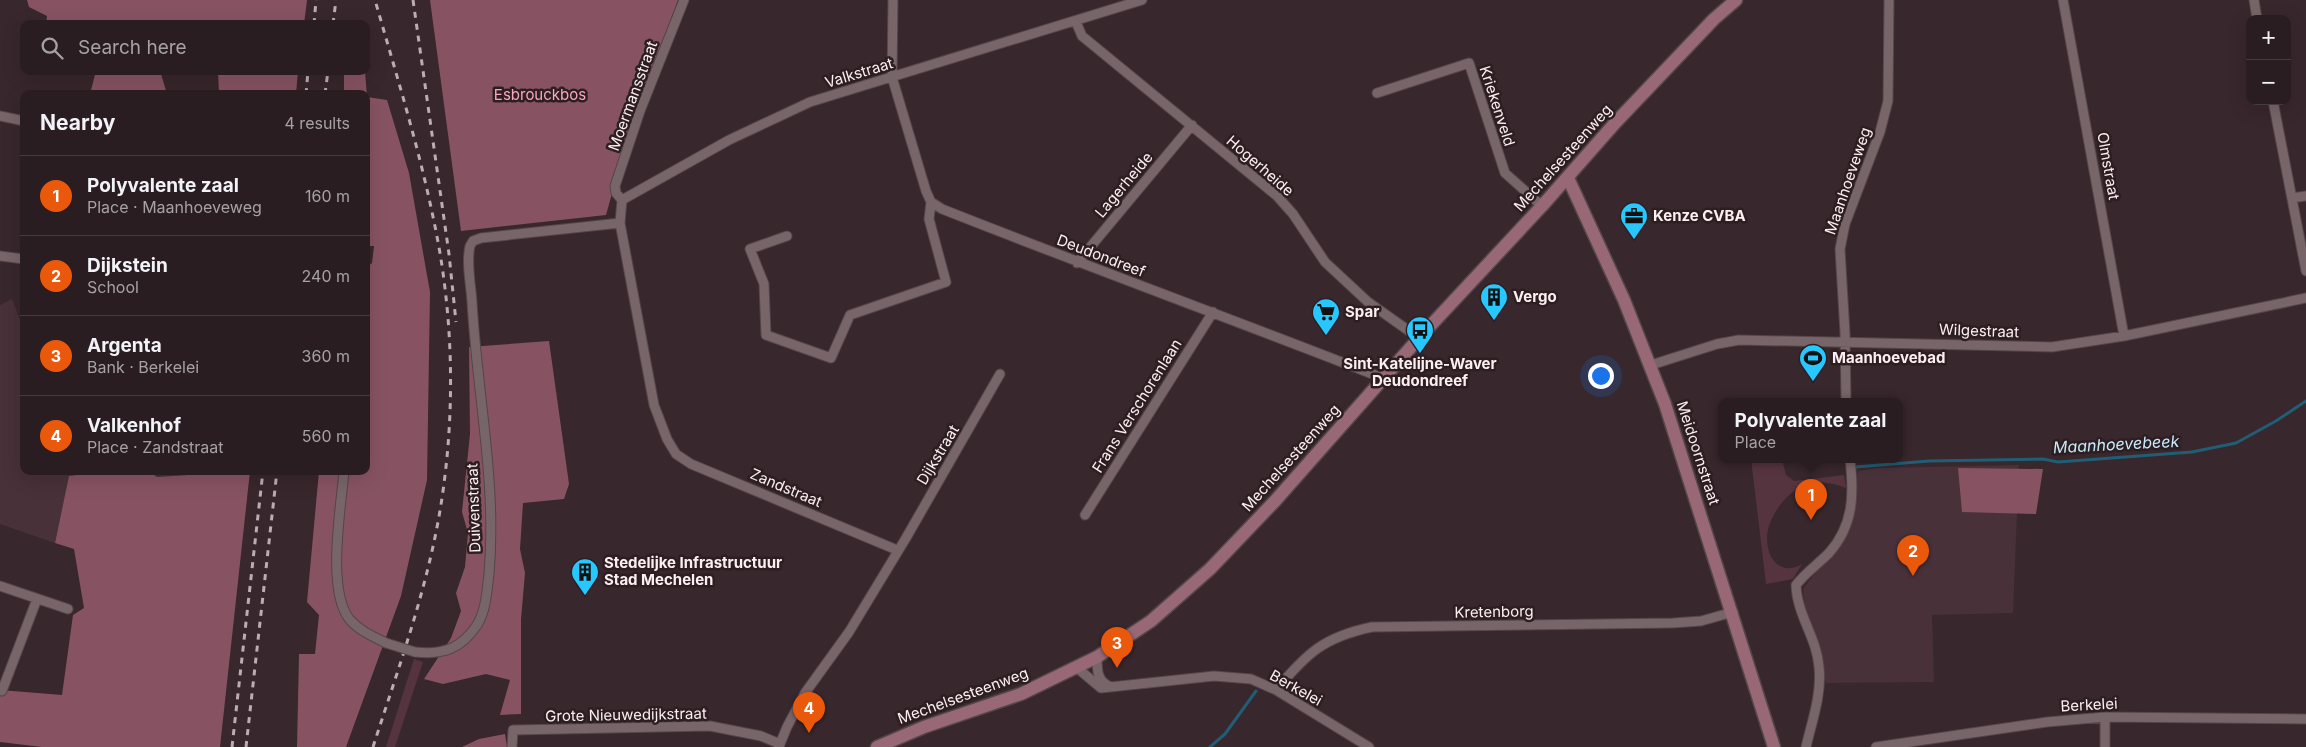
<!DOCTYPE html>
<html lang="en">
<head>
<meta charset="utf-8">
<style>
	:root { --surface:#2a1d21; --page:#362a2e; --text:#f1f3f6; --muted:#a5a2a5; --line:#463b3f; --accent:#ea580c }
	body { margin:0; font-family:Inter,sans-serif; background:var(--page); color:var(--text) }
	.controls { position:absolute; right:15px; top:15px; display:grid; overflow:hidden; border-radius:10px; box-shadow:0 5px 20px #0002 }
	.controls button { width:45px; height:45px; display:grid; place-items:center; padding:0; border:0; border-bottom:1px solid var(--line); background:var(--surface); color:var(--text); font:25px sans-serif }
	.you { position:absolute; left:1600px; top:375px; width:18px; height:18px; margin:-12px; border:4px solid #fff; border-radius:50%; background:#1a73e8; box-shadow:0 0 0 8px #1a73e833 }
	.badge { display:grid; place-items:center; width:32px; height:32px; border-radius:50%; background:var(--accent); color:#fff; font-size:16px; font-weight:700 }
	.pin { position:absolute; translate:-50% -41px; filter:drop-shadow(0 1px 2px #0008) }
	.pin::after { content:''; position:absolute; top:26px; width:18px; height:15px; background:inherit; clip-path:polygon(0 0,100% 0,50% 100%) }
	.popup { position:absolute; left:1718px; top:398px; width:185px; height:65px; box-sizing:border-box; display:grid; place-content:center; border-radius:10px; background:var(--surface); filter:drop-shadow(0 1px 4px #0005); font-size:16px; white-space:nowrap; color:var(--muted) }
	.popup b { font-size:19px; color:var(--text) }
	.popup::after { content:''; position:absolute; left:50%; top:100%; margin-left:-10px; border:10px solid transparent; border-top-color:var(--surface) }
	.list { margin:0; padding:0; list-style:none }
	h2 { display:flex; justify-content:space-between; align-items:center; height:65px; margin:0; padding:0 20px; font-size:21px }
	h2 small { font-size:16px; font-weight:400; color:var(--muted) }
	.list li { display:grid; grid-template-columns:32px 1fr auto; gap:15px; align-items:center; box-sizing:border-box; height:80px; padding:0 20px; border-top:1px solid var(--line) }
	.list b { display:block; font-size:19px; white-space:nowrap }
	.list p { margin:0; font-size:16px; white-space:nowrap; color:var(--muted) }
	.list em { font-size:16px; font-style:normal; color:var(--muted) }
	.icon { flex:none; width:28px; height:28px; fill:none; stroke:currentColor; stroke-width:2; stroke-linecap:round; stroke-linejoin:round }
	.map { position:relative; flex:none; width:2306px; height:747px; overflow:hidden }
	.search { position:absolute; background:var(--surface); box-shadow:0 5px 20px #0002; left:20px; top:20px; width:350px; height:55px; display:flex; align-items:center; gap:12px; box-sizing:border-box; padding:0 18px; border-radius:10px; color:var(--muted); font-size:19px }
	.panel { position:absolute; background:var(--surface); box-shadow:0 5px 20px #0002; left:20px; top:90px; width:350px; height:385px; border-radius:10px }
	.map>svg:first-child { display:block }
</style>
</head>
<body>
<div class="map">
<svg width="2306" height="747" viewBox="0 0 2306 747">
	<rect width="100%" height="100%" fill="#38272c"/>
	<path fill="#483138" d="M12,299L24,330V471H110L69,477L55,543L0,524V305Z
		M2019,465L2013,613L1932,615L1934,682L1826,683L1816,644L1805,612L1803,589L1847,531L1858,471L1877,468Z
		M149,471H235V472L157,477Z"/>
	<path fill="#56343f" d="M1751,459H1782L1786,475L1794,481L1844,475L1846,488C1834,483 1818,480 1805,485C1786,492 1766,519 1767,540C1768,561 1782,576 1802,564L1793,579L1766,584Z
		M414,659L423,662L395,747H386Z"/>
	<path fill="#875363" d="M27,0H307L304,24H46L47,16L29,7Z
		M430,0H678L632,122L606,215L461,231Z
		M96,71H166L161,74L167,94H90Z
		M218,71H298L296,94H219Z
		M358,71H365L367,97L387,100L409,173L430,292L427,480L401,596L346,747H297L299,654H315L319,615L307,602L319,471H366V268L372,263L374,246H366V94H344V75Z
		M549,341L569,484L564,499L523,503L520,549L525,573L521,619V714L500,715L510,680L486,674L443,684L424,679L451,638L461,611L456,593L465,567L468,533L462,512L470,434L469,347Z
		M1958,468L2043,469L2036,514L1962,512Z
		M110,471H149L157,477L250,471L220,747H42L0,742V690L62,695L73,615L84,608L74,549L55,543L69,476Z
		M505,734L507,747H462L479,739Z"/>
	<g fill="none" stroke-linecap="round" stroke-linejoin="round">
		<path stroke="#205e75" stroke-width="3" d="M1855,467L1929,461L2043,459L2058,462L2192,452L2236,443L2276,421L2306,401
			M1210,747L1225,734L1256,691"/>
		<g stroke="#544649" stroke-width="11">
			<path id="street" d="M893,0L892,77L926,191L931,202L942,209C1089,267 1237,321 1385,379
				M2063,0L2124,336
				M2254,0L2257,19
				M1076,22L1082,36L1277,196L1293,214L1325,262L1368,302L1419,338
				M1377,93L1469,63L1505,173L1542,206
				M2273,101L2306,271
				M0,116L24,121
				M2292,198L2306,196
				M622,200L616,193L615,186L640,111L684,0
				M787,236L750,249L764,284L766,335L831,358L850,315L946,282L929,219L931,202
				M0,256L24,259
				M1077,263L1192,125
				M1651,365L1717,344L1739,340L2052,347L2124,336L2306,298
				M1846,401L1845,333L1840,249L1845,224L1880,132L1888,101L1889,0
				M344,471C341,508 326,591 350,620C360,631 374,637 386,643
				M1085,515L1213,312
				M897,550L691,464L676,454L667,439L654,405L620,223L622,200L729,140L810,102L1142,0
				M0,586L68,609
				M415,652C443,655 461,649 477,625C486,611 487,590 489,574C497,483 477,393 472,302C471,285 466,263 470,246L473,241L481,238L620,223
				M1097,657C1097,670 1097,682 1111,687
				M1076,667L1101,688L1214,676L1251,679L1276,690L1369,747
				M1276,690C1307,653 1324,637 1372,627L1673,623L1701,621L1733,612
				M2,691L37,599
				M2105,717V747
				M780,744L787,727L805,693L849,632L906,538L1000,374
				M512,747L513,730L710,726L761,736L780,744L779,747
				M1806,747C1812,721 1822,694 1819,667C1817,638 1797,615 1796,585C1805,573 1818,564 1829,553C1854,525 1854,494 1850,459
				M1876,747L2047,722L2105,717L2306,719"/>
		</g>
		<g stroke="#544649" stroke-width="15">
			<path id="secondary" d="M1568,178L1624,300L1665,404L1774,747
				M877,747L924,727L1021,694L1097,657L1151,621L1210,569L1275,501L1419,338L1542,206L1616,122L1714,19L1736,0"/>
		</g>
		<use href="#street" stroke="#78656a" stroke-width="9"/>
		<use href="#secondary" stroke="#986877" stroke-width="12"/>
		<path stroke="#bbadb1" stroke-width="3" stroke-dasharray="6 6" stroke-linecap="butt" d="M413,0L449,254L456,322
			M314,24L316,0
			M333,24L336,0
			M306,94L308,71
			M325,94L328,71
			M232,747L263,471
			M246,747L277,471
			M373,747C400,663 431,579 443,491C454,412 453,332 440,253C425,167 399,84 375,0"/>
		<g stroke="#544649" stroke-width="11" stroke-linecap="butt">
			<path id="street-bridge" d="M386,643L415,652"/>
		</g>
		<use href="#street-bridge" stroke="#78656a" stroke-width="9"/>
	</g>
	<defs>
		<g id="office-pin" transform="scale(1.4375)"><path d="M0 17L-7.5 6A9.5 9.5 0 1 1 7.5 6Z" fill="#27c8ff" stroke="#2d1e22"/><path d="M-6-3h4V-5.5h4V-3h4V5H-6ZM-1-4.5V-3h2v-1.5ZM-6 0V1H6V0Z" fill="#111"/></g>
		<g id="building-pin" transform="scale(1.4375)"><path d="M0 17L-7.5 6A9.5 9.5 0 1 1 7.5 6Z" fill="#27c8ff" stroke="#2d1e22"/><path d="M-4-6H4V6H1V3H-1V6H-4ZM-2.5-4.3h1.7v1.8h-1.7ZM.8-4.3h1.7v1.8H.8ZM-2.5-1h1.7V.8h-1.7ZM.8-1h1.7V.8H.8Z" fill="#111"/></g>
		<g id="supermarket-pin" transform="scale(1.4375)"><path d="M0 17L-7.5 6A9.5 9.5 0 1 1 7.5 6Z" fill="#27c8ff" stroke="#2d1e22"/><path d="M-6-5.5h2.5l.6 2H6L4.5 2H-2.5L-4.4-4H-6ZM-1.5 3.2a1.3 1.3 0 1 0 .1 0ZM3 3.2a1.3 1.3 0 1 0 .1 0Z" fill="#111"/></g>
		<g id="bus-pin" transform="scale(1.4375)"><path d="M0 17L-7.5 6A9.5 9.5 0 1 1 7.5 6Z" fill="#27c8ff" stroke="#2d1e22"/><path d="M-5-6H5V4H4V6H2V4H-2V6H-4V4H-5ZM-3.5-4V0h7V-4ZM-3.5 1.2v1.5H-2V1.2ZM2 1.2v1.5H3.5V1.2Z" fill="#111"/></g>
		<g id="stadium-pin" transform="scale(1.4375)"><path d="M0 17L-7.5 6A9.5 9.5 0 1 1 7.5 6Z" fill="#27c8ff" stroke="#2d1e22"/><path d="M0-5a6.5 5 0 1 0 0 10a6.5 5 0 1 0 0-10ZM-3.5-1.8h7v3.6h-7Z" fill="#111"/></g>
	</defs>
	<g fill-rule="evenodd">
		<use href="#office-pin" x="1634" y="216"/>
		<use href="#building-pin" x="1494" y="297"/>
		<use href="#supermarket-pin" x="1326" y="312"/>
		<use href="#bus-pin" x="1420" y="330"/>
		<use href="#stadium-pin" x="1813" y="358"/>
		<use href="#building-pin" x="585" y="572"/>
	</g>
	<g text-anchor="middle" stroke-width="5" stroke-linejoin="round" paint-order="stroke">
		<g font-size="15" fill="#fbeff2" stroke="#2d1e22">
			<text transform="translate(859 73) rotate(-17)" y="5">Valkstraat</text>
			<text transform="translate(633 96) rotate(-70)" y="5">Moermansstraat</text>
			<text transform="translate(1497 106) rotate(72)" y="5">Kriekenveld</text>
			<text transform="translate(1563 158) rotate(-48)" y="5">Mechelsesteenweg</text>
			<text transform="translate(1260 166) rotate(41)" y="5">Hogerheide</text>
			<text transform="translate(2108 166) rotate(80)" y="5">Olmstraat</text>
			<text transform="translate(1848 181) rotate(-71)" y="5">Maanhoeveweg</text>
			<text transform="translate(1124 185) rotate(-50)" y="5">Lagerheide</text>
			<text transform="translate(1101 256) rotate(21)" y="5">Deudondreef</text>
			<text transform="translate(1979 331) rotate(2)" y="5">Wilgestraat</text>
			<text transform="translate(1137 406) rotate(-58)" y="5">Frans Verschorenlaan</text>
			<text transform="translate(1698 453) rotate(72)" y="5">Meidoornstraat</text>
			<text transform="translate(938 455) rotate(-59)" y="5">Dijkstraat</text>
			<text transform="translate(1291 458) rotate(-48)" y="5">Mechelsesteenweg</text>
			<text transform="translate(786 488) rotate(23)" y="5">Zandstraat</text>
			<text transform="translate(474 508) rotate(-92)" y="5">Duivenstraat</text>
			<text transform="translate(1494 612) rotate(-1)" y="5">Kretenborg</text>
			<text transform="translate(1296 688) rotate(29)" y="5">Berkelei</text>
			<text transform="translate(963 696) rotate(-20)" y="5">Mechelsesteenweg</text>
			<text transform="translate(2089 705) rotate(-3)" y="5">Berkelei</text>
			<text transform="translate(626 715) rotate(-1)" y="5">Grote Nieuwedijkstraat</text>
		</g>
		<g font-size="15" fill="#faa6bf" stroke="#2d1e22">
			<text x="540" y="100">Esbrouckbos</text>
		</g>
		<g font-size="15" font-weight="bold" fill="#fbeff2" stroke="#2d1e22" text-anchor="start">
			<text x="1653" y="221">Kenze CVBA</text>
			<text x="1513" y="302">Vergo</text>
			<text x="1345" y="317">Spar</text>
			<text x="1832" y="363">Maanhoevebad</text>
			<text x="1420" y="369" text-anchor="middle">Sint-Katelijne-Waver<tspan x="1420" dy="17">Deudondreef</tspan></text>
			<text x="604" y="568">Stedelijke Infrastructuur<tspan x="604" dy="17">Stad Mechelen</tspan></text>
		</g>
		<g font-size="16" font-style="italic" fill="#c8eafa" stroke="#2d1e22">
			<text transform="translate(2116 444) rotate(-3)" y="6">Maanhoevebeek</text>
		</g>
	</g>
</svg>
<div class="controls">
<button>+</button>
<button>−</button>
</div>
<div class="you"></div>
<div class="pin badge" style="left:1811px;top:520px">1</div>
<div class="popup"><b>Polyvalente zaal</b>Place</div>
<div class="pin badge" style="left:1913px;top:576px">2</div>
<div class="pin badge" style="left:1117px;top:668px">3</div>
<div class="pin badge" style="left:809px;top:733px">4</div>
<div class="search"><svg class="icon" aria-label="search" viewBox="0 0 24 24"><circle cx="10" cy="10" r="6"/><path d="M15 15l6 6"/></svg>Search here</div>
<section class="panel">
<h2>Nearby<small>4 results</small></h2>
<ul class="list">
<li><span class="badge">1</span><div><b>Polyvalente zaal</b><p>Place · Maanhoeveweg</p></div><em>160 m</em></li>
<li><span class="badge">2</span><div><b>Dijkstein</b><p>School</p></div><em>240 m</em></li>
<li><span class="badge">3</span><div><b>Argenta</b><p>Bank · Berkelei</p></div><em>360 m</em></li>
<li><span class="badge">4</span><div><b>Valkenhof</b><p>Place · Zandstraat</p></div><em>560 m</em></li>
</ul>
</section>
</div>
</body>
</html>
